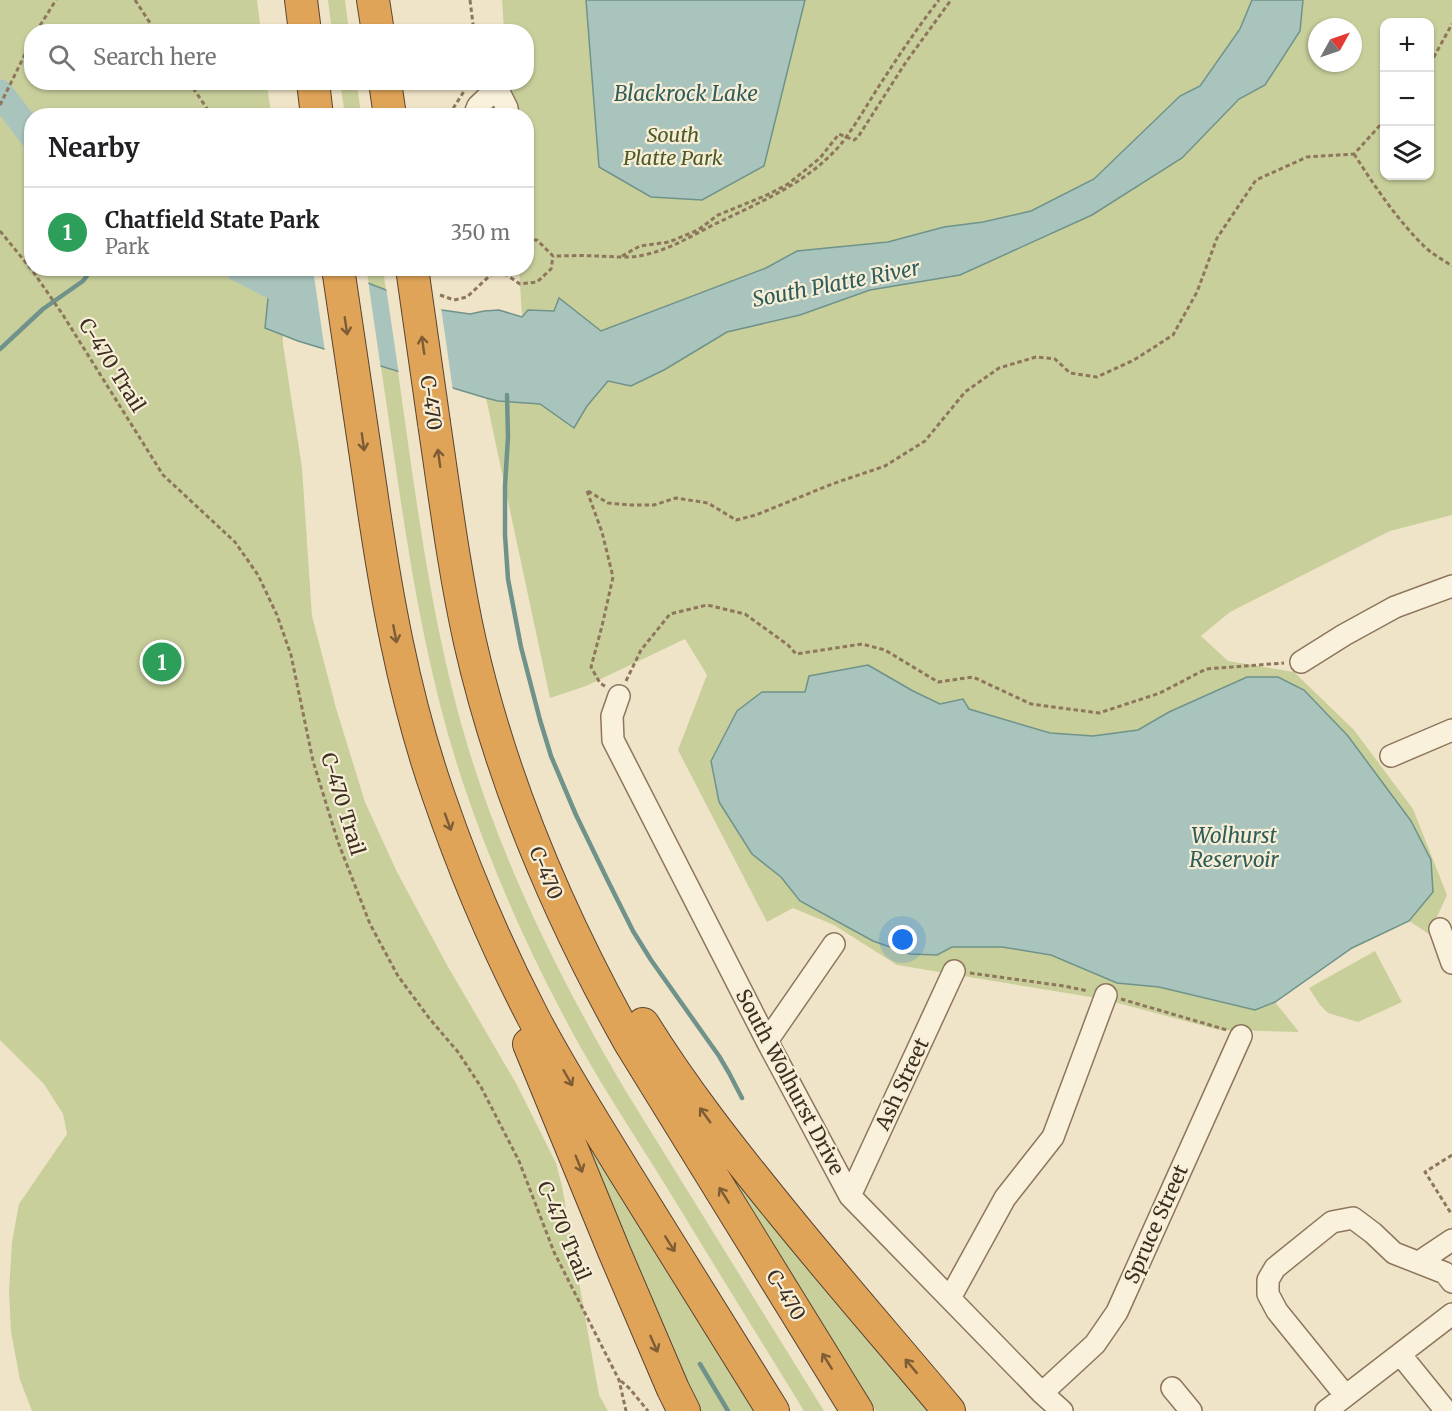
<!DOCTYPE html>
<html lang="en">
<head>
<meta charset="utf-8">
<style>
	:root { --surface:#fff; --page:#f2f2f2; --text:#202124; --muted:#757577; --line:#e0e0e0; --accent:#0b8043 }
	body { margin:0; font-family:Merriweather,serif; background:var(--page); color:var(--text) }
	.controls { position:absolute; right:18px; top:18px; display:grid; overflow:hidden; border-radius:12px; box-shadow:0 2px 4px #0004 }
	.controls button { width:54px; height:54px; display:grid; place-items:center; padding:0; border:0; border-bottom:2px solid var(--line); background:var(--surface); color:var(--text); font:30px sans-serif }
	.compass { position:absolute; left:1308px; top:18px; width:54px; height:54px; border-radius:50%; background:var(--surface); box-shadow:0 2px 4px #0004; rotate:50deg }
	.you { position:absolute; left:903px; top:940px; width:21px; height:21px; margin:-15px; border:4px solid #fff; border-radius:50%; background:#1a73e8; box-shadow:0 0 0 9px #1a73e833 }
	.badge { display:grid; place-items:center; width:39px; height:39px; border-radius:50%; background:var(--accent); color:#fff; font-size:20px; font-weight:700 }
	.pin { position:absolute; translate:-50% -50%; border:3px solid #fff; box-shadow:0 2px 6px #0006 }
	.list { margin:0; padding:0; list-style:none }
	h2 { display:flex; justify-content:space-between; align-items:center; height:78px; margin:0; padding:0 24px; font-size:26px }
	h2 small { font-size:20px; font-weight:400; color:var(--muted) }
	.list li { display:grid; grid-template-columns:39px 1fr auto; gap:18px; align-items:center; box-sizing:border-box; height:90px; padding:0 24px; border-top:2px solid var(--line) }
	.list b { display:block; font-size:22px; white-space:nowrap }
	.list p { margin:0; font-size:20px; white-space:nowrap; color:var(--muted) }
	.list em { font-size:20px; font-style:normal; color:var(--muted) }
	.icon { flex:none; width:33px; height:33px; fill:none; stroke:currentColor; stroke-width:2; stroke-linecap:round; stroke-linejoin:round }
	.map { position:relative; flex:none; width:1452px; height:1411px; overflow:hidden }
	.search { position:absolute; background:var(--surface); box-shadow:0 2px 4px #0004; left:24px; top:24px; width:510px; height:66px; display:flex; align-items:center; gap:15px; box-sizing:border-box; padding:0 21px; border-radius:24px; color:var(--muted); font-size:22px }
	.panel { position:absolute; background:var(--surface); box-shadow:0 2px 4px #0004; left:24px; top:108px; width:510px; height:168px; border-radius:24px }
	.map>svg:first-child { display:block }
</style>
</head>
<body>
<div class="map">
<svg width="1452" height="1411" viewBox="0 0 1452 1411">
	<rect width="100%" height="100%" fill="#f0e4c8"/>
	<path fill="#c9cf9b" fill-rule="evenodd" d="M0,0H257L261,31L32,32V82L267,83L271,115L32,116V268L282,269L283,344L302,468L312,616L336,708L365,802L397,872L447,965L517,1085L556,1163L562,1186L599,1395L608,1411H32L20,1380L11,1332L9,1291L12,1242L19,1204L67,1134L63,1114L44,1084L0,1040Z
		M328,0H345L349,31H332Z
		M502,0H1252L1240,29L1200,86L1180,96L1094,179L1031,211L983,222L944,227L888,242L797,251L766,268L601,331L559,299L554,311L522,317L519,269L526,268V116L509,115L507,83L526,82V32L504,31Z
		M1303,0H1452V515L1390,531L1230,612L1201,636L1228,661L1294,672L1354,730L1413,809L1447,895L1429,934L1409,921L1433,892L1304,690L1278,677H1247L1169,712L1138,730L1093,736L1050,733L968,709L963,699L940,704L913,691L805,692L752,854L781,877L800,901L937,955L952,947H1002L1051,955L1117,983L1159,987L1254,1010L1275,1002L1299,1032L1219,1030L1103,999L897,965L834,925L793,908L767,922L678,750L707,675L685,639L586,686L550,698L486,398L498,401L540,404L574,427L587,406L608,381L631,385L664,370L727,332L800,315L870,290L960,275L1092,215L1182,158L1239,99L1265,85L1300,31ZM1384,22H1430V176H1384ZM1317,27H1353V63H1317Z
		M340,83H357L361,115H345Z
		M366,269H383L386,290L369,284Z
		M381,367L398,372C416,497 431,625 468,747C505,869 562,983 627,1093L824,1411H804C759,1338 714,1265 669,1191C632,1131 592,1072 560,1009C522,937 489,860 463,783C418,648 402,506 381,367Z
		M1375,951L1402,1002L1358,1022L1328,1013L1320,1005L1309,988Z
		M571,1113L754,1411H696Z
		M707,1139L934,1411H876Z"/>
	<path fill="#a9c4bc" stroke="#6f938a" stroke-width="1.5" d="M586,0H805L764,166L702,200L651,197L599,167Z
		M1252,0H1303L1300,31L1265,85L1239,99L1182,158L1092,215L960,275L870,290L800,315L727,332L664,370L631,386L608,381L587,406L574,428L540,404L498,401L486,398L298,341L265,328L271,269H332L386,290L442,310L470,314L484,311L499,310L522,317L528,310L554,311L559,298L601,331L766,268L797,251L888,242L944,227L983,222L1031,211L1094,179L1180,96L1200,86L1240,29Z
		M868,665L913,691L940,704L963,699L969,709L1050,733L1093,736L1138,730L1169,712L1247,677H1278L1304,690L1348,736L1411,821L1431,860L1433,892L1409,921L1352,948L1275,1002L1255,1010L1159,987L1117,983L1051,955L1002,947H952L937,955L910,954L873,941L800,901L781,877L752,854L719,802L711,761L737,711L762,692H805L809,676Z"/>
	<path fill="#f0e4c8" d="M340,268L368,280L381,370L325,352L313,269Z
		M386,287L441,307L453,391L399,375Z"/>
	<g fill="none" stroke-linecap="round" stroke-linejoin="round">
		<path stroke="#6f938a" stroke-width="4.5" d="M0,349L43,309L83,281L93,268
			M507,395L508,437L505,486V535L508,579L521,647L540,720L551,756L576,815L607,879L633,931L651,960L719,1056L729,1073L742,1098
			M700,1364L728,1411"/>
		<path stroke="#a9c4bc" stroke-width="27" d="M0,93L32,135
			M238,268L301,300"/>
		<g stroke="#8d765c" stroke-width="24">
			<path id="minor" d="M474,116L478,106L497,88L507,108L508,116
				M1301,662L1344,635L1395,607L1452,586
				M619,696L612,716L613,740L767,1041L850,1196L1042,1393L1062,1411
				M1391,756L1452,730
				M1440,929L1452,963
				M767,1041L834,944
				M850,1196L954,971
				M1419,1262L1452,1240
				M950,1298L1005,1198L1053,1137L1106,995
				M1400,1354L1446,1411
				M1172,1388L1191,1411
				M1042,1393L1095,1344L1117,1312L1241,1036
				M1345,1395L1277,1311L1268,1294V1280L1275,1268L1332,1222L1353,1218L1373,1233L1394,1253L1445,1273L1452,1282
				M1326,1411L1452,1314"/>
		</g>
		<g stroke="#5b4430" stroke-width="34">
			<path id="highway" d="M301,0L305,32
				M373,0L378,32
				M313,82L317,116
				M385,82L390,116
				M338,268C348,340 359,412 370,484C385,589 403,694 438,794C464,870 496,946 533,1017C561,1071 594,1122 625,1173C674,1252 724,1331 773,1411
				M434,423C445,497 454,570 470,642C502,783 559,916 629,1041L857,1411
				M643,1024C684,1090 732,1151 781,1211C836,1279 893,1344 949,1411
				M529,1044L614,1251L673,1389L684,1411"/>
		</g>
		<path stroke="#8d765c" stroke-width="3" stroke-dasharray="4.5 3" stroke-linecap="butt" d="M135,0L156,32
			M470,0L474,32
			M36,32L56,0
			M1430,64L1452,24
			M189,82L212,116
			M0,105L32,40
			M452,116L454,107L470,82
			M1354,154C1374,185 1395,217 1422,244C1430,253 1442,259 1452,266
			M0,231L32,270L63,315L163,475L235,542L258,575L277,615L291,655L313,761L338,842L370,924L398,976L429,1018L458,1052L481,1087L519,1161L554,1252L619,1380L626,1411
			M526,240H537L553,256C566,256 580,255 594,256C611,256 628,259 644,255C671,249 691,236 715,224C760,202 808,183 841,144C855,126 867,105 879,86C898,57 917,28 939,0
			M622,256L640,246L669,242L698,230L718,215L767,195L788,184L820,158L839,134L854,140L858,137L906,62L951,0
			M498,269L520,284L537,282L551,269L553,256
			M440,295L454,300L467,297L498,268
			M587,491L602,532L613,577L602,626L591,667L600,683L606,687
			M588,491L608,503L629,505H654L676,498L708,503L736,520L756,515L832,484L885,466L925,441L965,392L999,368L1036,357L1055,359L1070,373L1097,377L1134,360L1173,335L1197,292L1217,238L1256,180L1307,157L1354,154L1384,121
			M626,681L641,650L670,614L707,605L745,614L788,645L796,654L862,644L885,650L938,682L973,677L1031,704L1099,713L1160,693L1206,669L1284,663
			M970,973L1064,986L1088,991
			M1121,999L1227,1030
			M1452,1155L1425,1172L1452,1215
			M621,1381L630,1389L648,1411"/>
		<use href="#minor" stroke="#faf1dc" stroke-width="21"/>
		<use href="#highway" stroke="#e0a458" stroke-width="32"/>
		<g stroke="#5b4430" stroke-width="34" stroke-linecap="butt">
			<path id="highway-bridge" d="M412,268L434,423"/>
		</g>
		<use href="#highway-bridge" stroke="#e0a458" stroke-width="32"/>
	</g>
	<defs><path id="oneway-shaft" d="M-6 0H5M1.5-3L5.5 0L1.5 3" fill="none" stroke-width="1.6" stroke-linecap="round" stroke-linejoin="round" transform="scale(1.5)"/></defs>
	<g stroke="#7e5d36">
		<use href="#oneway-shaft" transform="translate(346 326) rotate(82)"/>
		<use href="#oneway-shaft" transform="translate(423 345) rotate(-98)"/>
		<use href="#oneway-shaft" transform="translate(363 442) rotate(82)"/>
		<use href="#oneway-shaft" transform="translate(439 458) rotate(-98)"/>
		<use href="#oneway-shaft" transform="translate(395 634) rotate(79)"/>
		<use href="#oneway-shaft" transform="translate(448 822) rotate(70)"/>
		<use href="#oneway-shaft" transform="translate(568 1078) rotate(60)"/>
		<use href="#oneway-shaft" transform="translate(705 1115) rotate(-126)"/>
		<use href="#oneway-shaft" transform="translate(579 1164) rotate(68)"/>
		<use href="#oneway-shaft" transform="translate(724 1195) rotate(-122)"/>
		<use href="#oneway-shaft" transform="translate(670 1244) rotate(58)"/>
		<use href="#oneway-shaft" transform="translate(654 1344) rotate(66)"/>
		<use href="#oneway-shaft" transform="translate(827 1361) rotate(-122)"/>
		<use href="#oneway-shaft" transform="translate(911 1366) rotate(-130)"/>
	</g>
	<g text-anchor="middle" stroke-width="4.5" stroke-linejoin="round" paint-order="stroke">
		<g font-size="20" font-style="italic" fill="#4d5a26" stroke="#f7eed8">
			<text x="673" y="142">South<tspan x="673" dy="23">Platte Park</tspan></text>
		</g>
		<g font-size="20" fill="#3d2e20" stroke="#f7eed8">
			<text transform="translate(112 365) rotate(58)" y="7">C-470 Trail</text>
			<text transform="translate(431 403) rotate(82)" y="7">C-470</text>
			<text transform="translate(343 804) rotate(73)" y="7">C-470 Trail</text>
			<text transform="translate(546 873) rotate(67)" y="7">C-470</text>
			<text transform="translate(790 1082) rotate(62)" y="7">South Wolhurst Drive</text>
			<text transform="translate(902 1084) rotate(-65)" y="7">Ash Street</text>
			<text transform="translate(1156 1224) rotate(-66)" y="7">Spruce Street</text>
			<text transform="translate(564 1231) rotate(67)" y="7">C-470 Trail</text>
			<text transform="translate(786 1295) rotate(58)" y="7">C-470</text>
		</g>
		<g font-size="21" font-style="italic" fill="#2f5d5a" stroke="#f7eed8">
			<text x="686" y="101">Blackrock Lake</text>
			<text transform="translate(836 284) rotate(-11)" y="7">South Platte River</text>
			<text x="1234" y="843">Wolhurst<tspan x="1234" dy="24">Reservoir</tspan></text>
		</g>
	</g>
</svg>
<div class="controls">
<button>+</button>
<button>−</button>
<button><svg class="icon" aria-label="layers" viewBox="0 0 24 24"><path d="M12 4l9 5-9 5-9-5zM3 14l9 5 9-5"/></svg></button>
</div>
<svg class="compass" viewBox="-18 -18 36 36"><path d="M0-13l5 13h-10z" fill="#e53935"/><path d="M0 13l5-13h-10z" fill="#757577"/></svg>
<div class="you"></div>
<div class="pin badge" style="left:162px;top:662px;background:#2e9e5b">1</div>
<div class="search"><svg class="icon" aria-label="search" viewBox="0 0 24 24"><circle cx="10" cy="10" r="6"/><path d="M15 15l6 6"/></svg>Search here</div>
<section class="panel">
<h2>Nearby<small></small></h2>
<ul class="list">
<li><span class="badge" style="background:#2e9e5b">1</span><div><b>Chatfield State Park</b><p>Park</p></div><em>350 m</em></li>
</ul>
</section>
</div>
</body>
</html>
